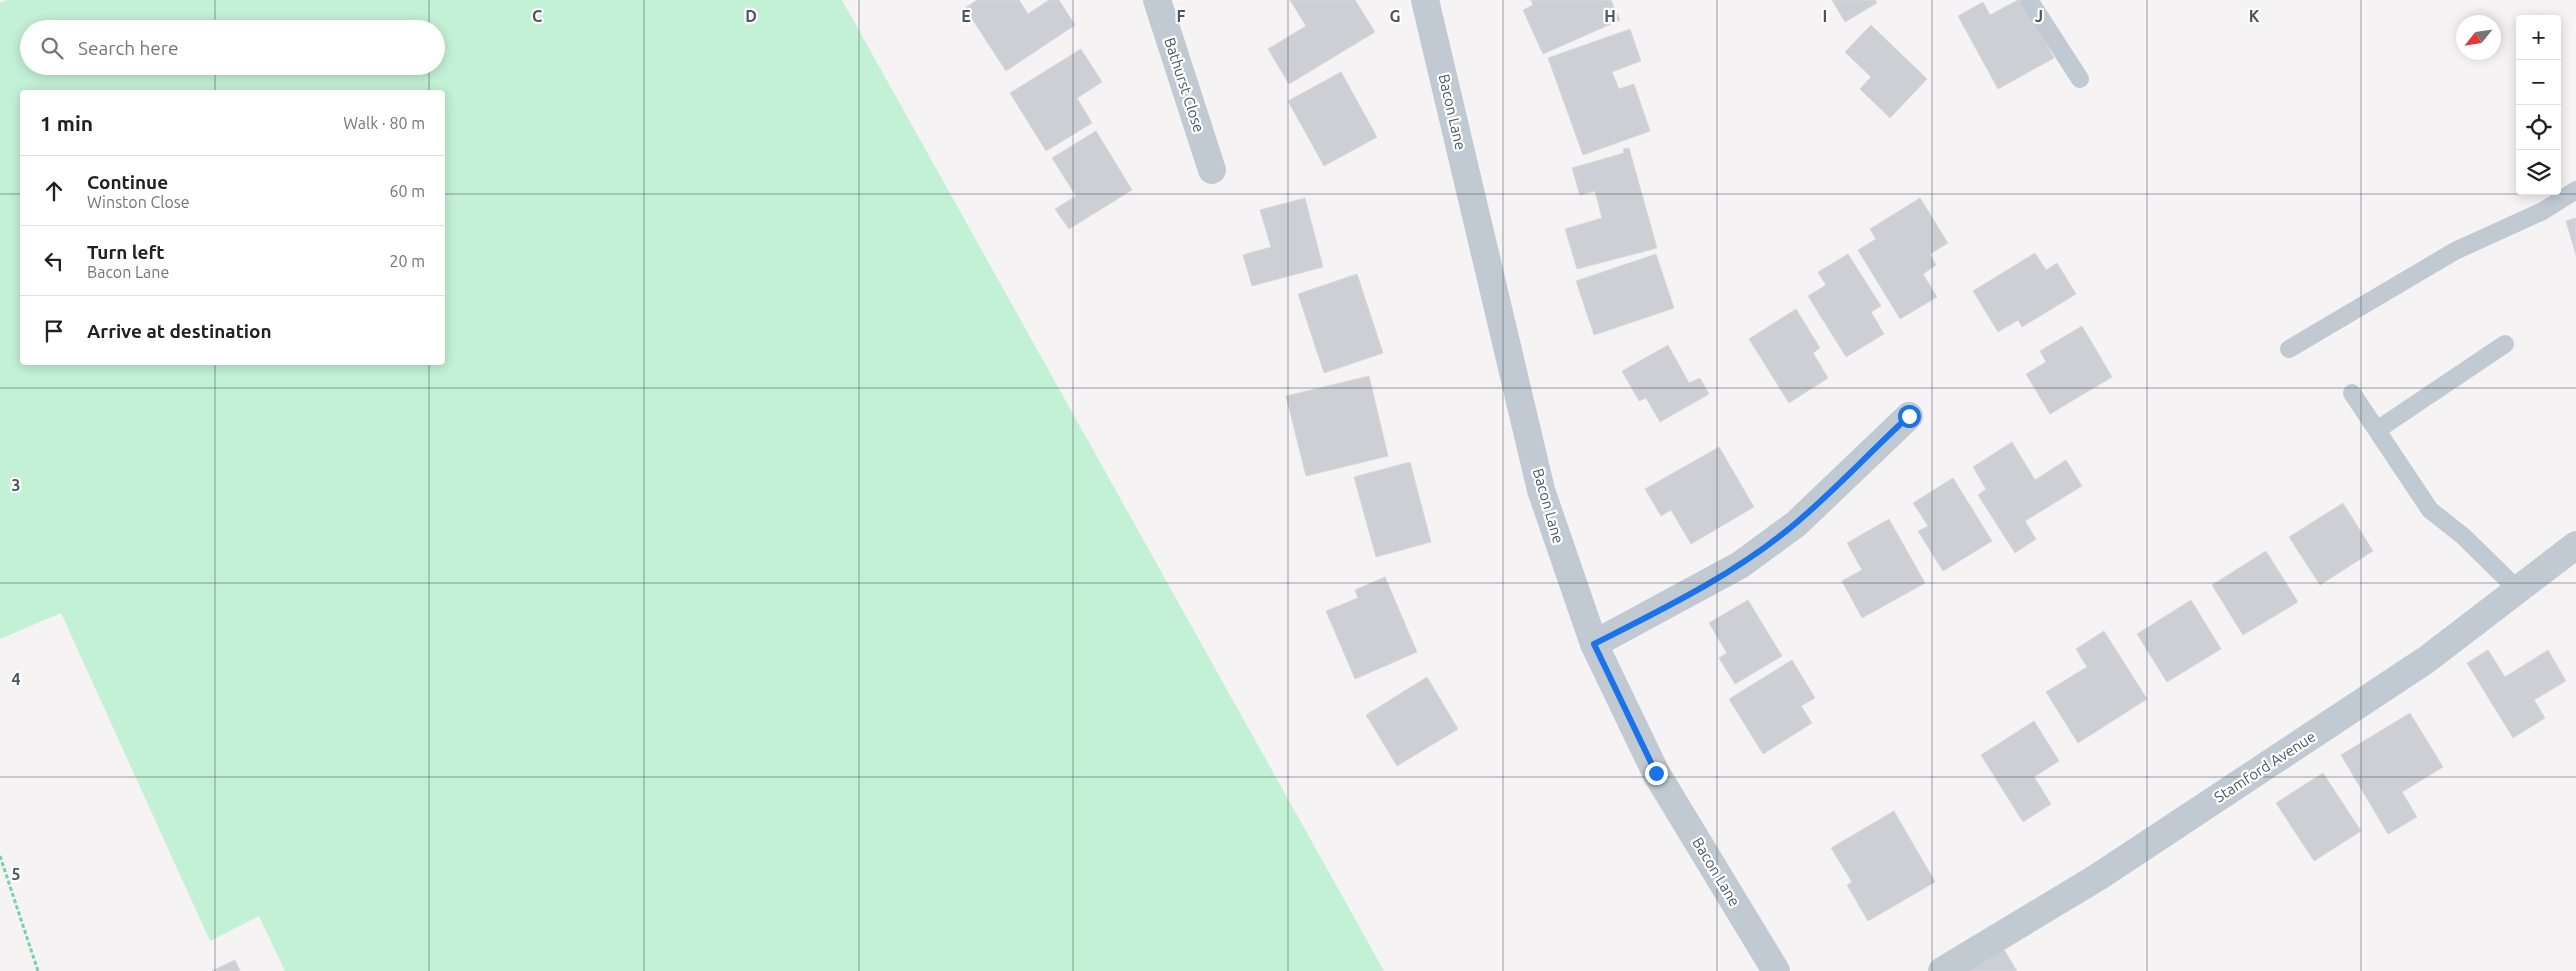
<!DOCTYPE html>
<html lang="en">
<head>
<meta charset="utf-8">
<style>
	:root { --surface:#fff; --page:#f6f6f6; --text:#202124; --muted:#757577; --line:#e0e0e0 }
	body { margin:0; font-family:Ubuntu,sans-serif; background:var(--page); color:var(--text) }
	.controls { position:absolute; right:15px; top:15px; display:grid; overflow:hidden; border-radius:5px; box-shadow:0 2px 12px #0003 }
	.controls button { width:45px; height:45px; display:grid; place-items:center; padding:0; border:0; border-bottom:1px solid var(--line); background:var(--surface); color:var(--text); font:25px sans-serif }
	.compass { position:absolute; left:2456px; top:15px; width:45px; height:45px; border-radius:50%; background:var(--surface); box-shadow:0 2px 12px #0003; rotate:240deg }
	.stop { position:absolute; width:15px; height:15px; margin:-11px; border:4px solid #1a73e8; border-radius:50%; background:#fff }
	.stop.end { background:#1a73e8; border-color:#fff; box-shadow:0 1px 5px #0008 }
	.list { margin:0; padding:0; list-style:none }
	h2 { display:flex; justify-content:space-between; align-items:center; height:65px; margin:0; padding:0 20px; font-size:21px }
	h2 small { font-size:16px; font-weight:400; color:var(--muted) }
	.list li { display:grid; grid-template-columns:32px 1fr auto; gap:15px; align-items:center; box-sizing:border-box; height:70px; padding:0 20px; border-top:1px solid var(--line) }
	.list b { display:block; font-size:19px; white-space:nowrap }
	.list p { margin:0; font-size:16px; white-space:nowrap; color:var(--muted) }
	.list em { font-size:16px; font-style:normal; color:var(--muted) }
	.icon { flex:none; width:28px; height:28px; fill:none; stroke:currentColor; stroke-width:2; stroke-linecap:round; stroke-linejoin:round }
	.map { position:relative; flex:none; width:2576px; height:971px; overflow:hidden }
	.search { position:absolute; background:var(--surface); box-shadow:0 2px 12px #0003; left:20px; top:20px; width:425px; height:55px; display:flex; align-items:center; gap:12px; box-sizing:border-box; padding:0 18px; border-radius:28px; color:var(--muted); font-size:19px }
	.panel { position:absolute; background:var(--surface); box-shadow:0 2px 12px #0003; left:20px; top:90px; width:425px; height:275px; border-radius:5px }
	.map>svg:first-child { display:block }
</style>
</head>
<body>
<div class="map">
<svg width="2576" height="971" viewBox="0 0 2576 971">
	<rect width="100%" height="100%" fill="#f5f3f3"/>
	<path fill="#c3f1d5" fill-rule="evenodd" d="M6,0H842L1384,971H285L259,916L210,941L61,613L0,639V3ZM29,29H436V66H29ZM22,92H442V362H22Z"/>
	<path fill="#cdcfd5" stroke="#d7d9de" d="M977,0H1019L1028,14L1049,0H1059L1075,25L1006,71L965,8Z
		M1290,0H1355L1375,32L1289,84L1268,49L1306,26Z
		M1531,0H1611L1620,20L1543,54L1523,10L1533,5Z
		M1832,0H1875L1877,3L1845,22Z
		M2018,0H2022L2054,58L1998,89L1958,16L1983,2L1990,15Z
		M1871,25L1927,79L1890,118L1860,89L1871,77L1845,52Z
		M1630,29L1641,61L1612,72L1619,89L1634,84L1650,131L1583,155L1548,58Z
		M1081,49L1102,82L1077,98L1092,123L1046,151L1010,93Z
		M1341,72L1377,137L1324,166L1288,101Z
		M1096,131L1132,190L1069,229L1055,209L1076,196L1052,158Z
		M1629,148L1657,248L1577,269L1565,229L1602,218L1595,191L1580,195L1572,168L1624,153L1623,149Z
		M1305,198L1323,267L1252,286L1243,255L1271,247L1260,210Z
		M1920,198L1948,243L1930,254L1936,265L1923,274L1937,297L1900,319L1858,250L1876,239L1870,229Z
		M2576,218V255L2566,221Z
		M2035,253L2046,270L2057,263L2076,294L2022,327L2018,320L1998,332L1973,291Z
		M1656,254L1674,308L1594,335L1576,281Z
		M1848,254L1881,306L1871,312L1884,334L1846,357L1808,296L1826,285L1818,272Z
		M1357,274L1383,353L1324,373L1298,294Z
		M1796,309L1820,348L1813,353L1828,378L1789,403L1749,339Z
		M2082,326L2112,377L2050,414L2026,374L2046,362L2040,351Z
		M1668,345L1689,383L1700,378L1709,394L1660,422L1646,398L1639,401L1622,371Z
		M1369,376L1388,456L1306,476L1286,396Z
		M2012,442L2035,480L2066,460L2082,486L2025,521L2036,539L2015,553L1978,495L1986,489L1973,467Z
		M1719,447L1754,507L1691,544L1671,510L1661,516L1645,489Z
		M1410,462L1431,542L1376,557L1354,477Z
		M1953,478L1992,541L1943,571L1918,531L1928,526L1913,503Z
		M2343,503L2373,551L2320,585L2289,537Z
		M1889,519L1925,583L1862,618L1842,581L1862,570L1847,543Z
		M2266,551L2298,602L2243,635L2212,585Z
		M1385,577L1417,652L1355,679L1326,611L1358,598L1355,590Z
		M1748,600L1782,656L1735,684L1719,658L1727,653L1709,623Z
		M2191,600L2221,649L2167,682L2137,634Z
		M2104,631L2147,699L2078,743L2046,692L2087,667L2076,649Z
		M2488,650L2505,677L2548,650L2566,681L2534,700L2545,718L2513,738L2467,663Z
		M1792,660L1815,698L1801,706L1812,723L1763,754L1729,699Z
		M1427,677L1458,729L1397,766L1366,715Z
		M2410,713L2443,767L2402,792L2417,817L2388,834L2341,755Z
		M2034,721L2059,761L2034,777L2051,804L2023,822L1981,755Z
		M2323,773L2361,831L2314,861L2276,803Z
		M1894,811L1935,882L1868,921L1847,885L1852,882L1831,848Z
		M2001,945L2017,971H1959Z
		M235,960L240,971H212Z"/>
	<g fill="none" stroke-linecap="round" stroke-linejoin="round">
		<path stroke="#7ad0a6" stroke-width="3" stroke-dasharray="4 2.5" stroke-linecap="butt" d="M0,856L38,971"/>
		<path stroke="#c1cad2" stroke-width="18" d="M2029,0L2080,79
			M2289,349L2455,251L2543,211L2576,190
			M2352,393L2430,510L2463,536L2518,590
			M2377,430L2505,344"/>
		<path stroke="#c1cad2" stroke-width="28" d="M1157,0L1212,170
			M1425,0L1541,490L1594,644L1656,773L1776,971
			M1594,644L1740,565L1796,524L1909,416
			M1942,971L2098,877L2426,660L2576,545"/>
	</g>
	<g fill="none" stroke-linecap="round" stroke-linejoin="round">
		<path stroke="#1a73e8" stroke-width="6" d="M1656,773L1594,644C1663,609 1736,574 1796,523C1835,490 1871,451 1909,416"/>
	</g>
	<path fill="none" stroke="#4a5661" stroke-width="1" stroke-opacity="0.55" d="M215,0V29M429,0V29M644,0V971M859,0V971M1073,0V971M1288,0V971M1503,0V971M1717,0V971M1932,0V971M2147,0V971M2361,0V971M215,66V92M429,66V92M0,194H22M442,194H2576M215,362V971M429,362V971M0,388H2576M0,583H2576M0,777H2576"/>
	<g text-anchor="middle" stroke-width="4.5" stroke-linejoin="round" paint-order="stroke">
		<g font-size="15" fill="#4a5661" stroke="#fff">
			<text transform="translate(1184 85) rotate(72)" y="5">Bathurst Close</text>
			<text transform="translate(1452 112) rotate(77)" y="5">Bacon Lane</text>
			<text transform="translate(1548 506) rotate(74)" y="5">Bacon Lane</text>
			<text transform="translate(2265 767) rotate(-33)" y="5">Stamford Avenue</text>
			<text transform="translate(1716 872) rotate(59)" y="5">Bacon Lane</text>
		</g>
	</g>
	<g font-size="16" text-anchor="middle" font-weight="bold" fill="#4a5661" stroke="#fff" stroke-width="4.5" stroke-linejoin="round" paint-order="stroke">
		<text x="537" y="22">C</text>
		<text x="751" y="22">D</text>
		<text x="966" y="22">E</text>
		<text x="1181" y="22">F</text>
		<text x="1395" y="22">G</text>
		<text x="1610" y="22">H</text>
		<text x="1825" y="22">I</text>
		<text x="2039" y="22">J</text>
		<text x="2254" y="22">K</text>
		<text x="16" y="491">3</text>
		<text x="16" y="685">4</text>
		<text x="16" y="880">5</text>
	</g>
</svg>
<div class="controls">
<button>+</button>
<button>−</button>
<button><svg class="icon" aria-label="locate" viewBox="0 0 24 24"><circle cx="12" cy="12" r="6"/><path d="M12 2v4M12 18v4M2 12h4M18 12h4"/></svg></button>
<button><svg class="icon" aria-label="layers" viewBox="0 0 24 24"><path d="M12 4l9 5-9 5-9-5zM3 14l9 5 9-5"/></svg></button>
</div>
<svg class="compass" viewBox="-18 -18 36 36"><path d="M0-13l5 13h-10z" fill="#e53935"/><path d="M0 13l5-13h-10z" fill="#757577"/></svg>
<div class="stop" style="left:1909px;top:416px"></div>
<div class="stop end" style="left:1656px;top:773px"></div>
<div class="search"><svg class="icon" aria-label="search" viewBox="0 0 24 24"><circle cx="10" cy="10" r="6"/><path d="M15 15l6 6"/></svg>Search here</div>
<section class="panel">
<h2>1 min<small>Walk · 80 m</small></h2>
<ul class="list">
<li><svg class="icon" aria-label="ahead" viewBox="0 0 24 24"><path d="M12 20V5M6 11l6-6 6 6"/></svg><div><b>Continue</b><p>Winston Close</p></div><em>60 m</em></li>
<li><svg class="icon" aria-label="left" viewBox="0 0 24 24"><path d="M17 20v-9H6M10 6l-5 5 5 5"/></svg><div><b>Turn left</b><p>Bacon Lane</p></div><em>20 m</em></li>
<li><svg class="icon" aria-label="arrive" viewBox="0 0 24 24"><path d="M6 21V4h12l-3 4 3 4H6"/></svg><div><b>Arrive at destination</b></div></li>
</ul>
</section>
</div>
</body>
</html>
